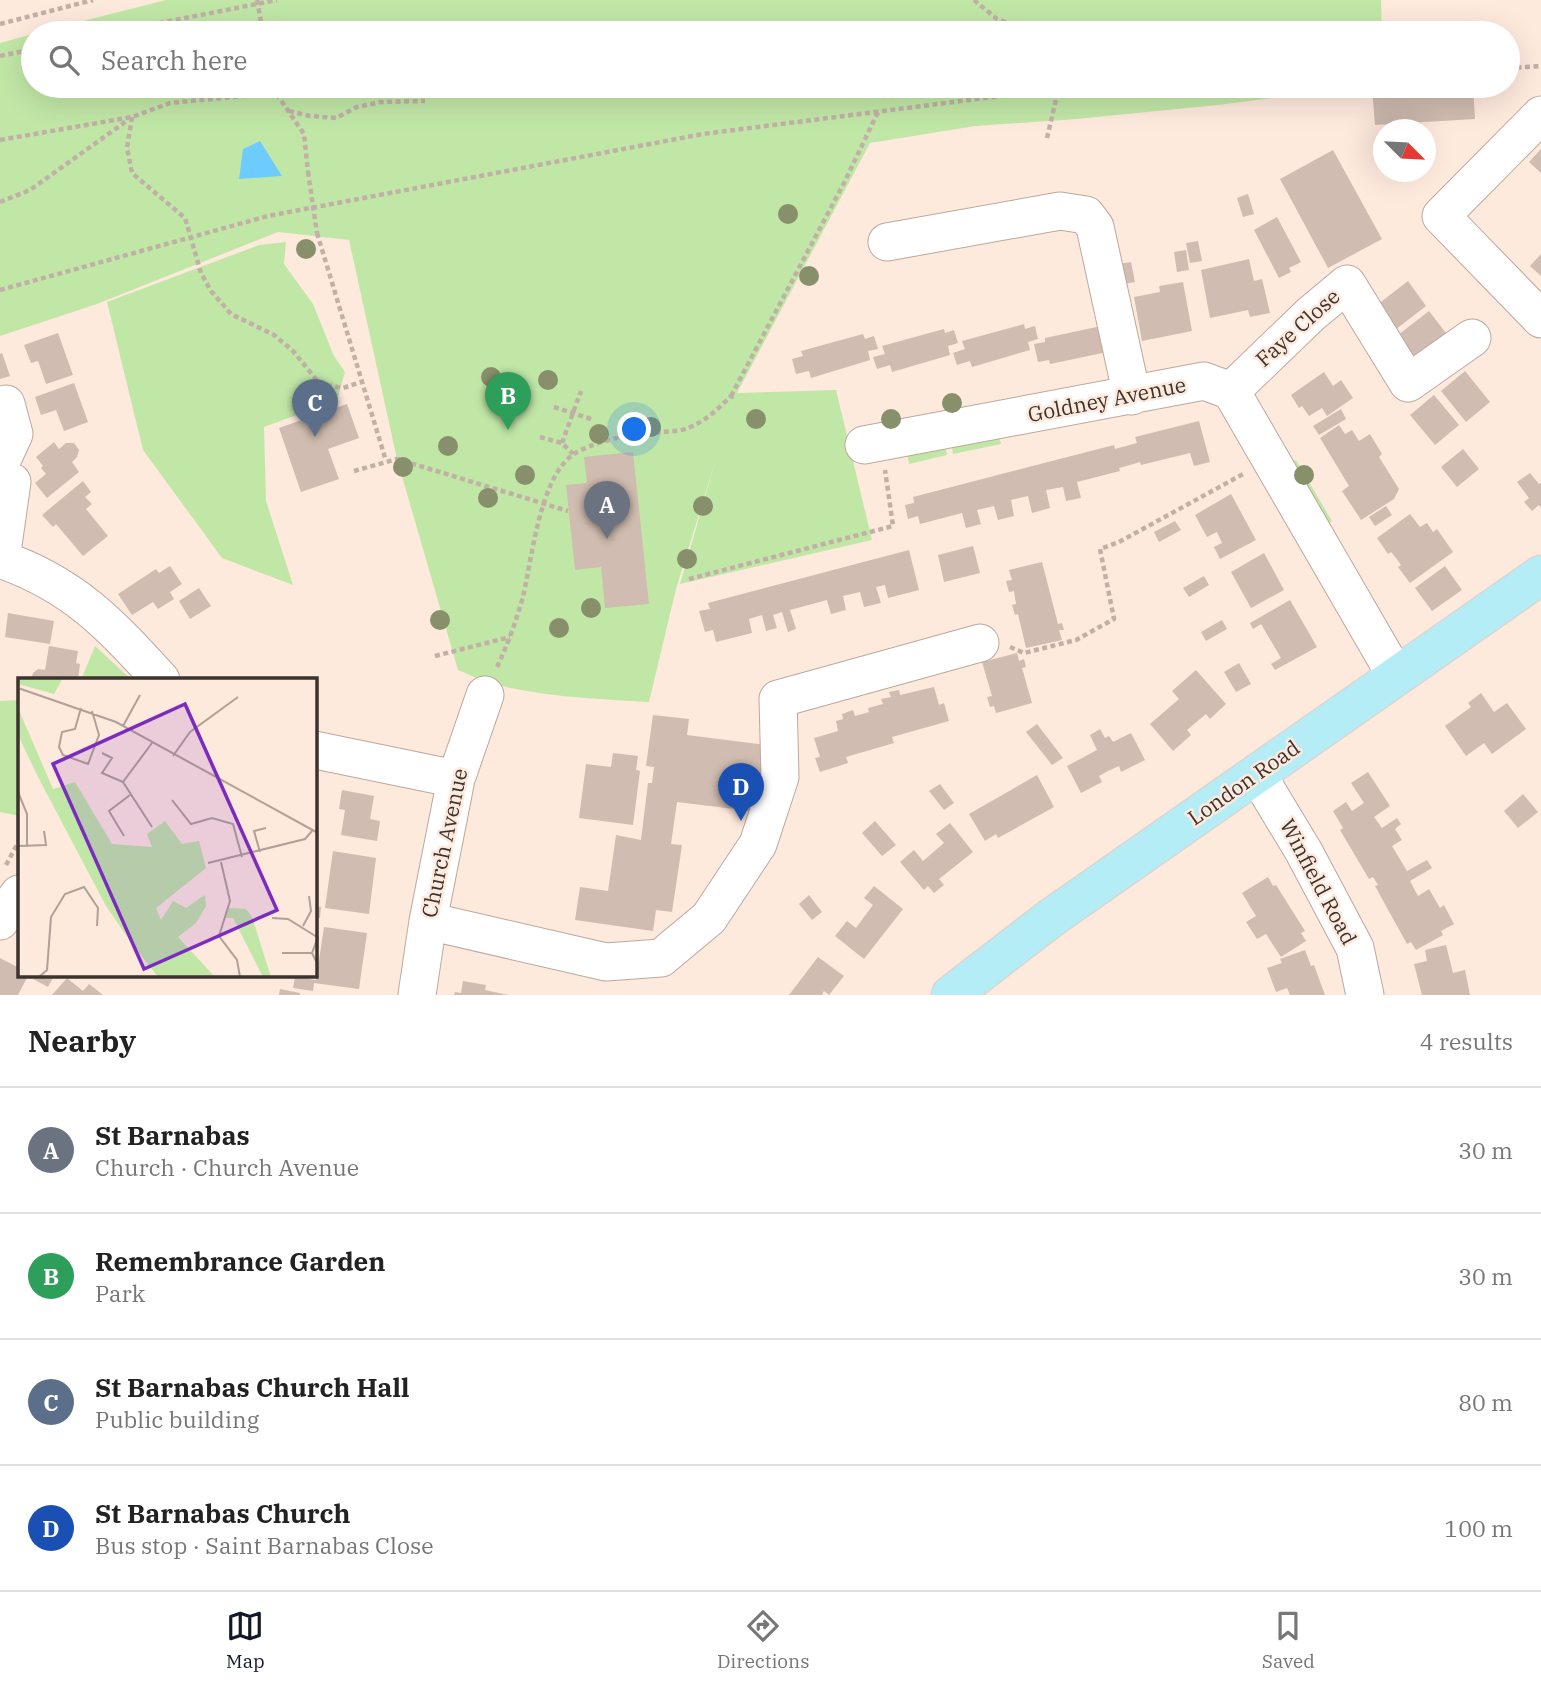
<!DOCTYPE html>
<html lang="en">
<head>
<meta charset="utf-8">
<style>
	:root { --surface:#fff; --page:#f2f2f2; --text:#222; --muted:#767676; --line:#e0e0e0; --accent:#111827 }
	body { margin:0; font-family:"IBM Plex Serif",serif; background:var(--page); color:var(--text) }
	.compass { position:absolute; left:1373px; top:119px; width:63px; height:63px; border-radius:50%; background:var(--surface); box-shadow:0 7px 28px #0002; rotate:114deg }
	.you { position:absolute; left:635px; top:430px; width:24px; height:24px; margin:-18px; border:5px solid #fff; border-radius:50%; background:#1a73e8; box-shadow:0 0 0 10px #1a73e833 }
	.badge { display:grid; place-items:center; width:46px; height:46px; border-radius:50%; background:var(--accent); color:#fff; font-size:23px; font-weight:700 }
	.pin { position:absolute; translate:-50% -58px; filter:drop-shadow(0 2px 4px #0008) }
	.pin::after { content:''; position:absolute; top:37px; width:24px; height:21px; background:inherit; clip-path:polygon(0 0,100% 0,50% 100%) }
	.list { margin:0; padding:0; list-style:none }
	h2 { display:flex; justify-content:space-between; align-items:center; height:91px; margin:0; padding:0 28px; font-size:30px }
	h2 small { font-size:23px; font-weight:400; color:var(--muted) }
	.list li { display:grid; grid-template-columns:46px 1fr auto; gap:21px; align-items:center; box-sizing:border-box; height:126px; padding:0 28px; border-top:2px solid var(--line) }
	.list b { display:block; font-size:26px; white-space:nowrap }
	.list p { margin:0; font-size:23px; white-space:nowrap; color:var(--muted) }
	.list em { font-size:23px; font-style:normal; color:var(--muted) }
	.icon { flex:none; width:38px; height:38px; fill:none; stroke:currentColor; stroke-width:2; stroke-linecap:round; stroke-linejoin:round }
	.map { position:relative; flex:none; width:1541px; height:995px; overflow:hidden }
	.search { position:absolute; background:var(--surface); box-shadow:0 7px 28px #0002; left:21px; right:21px; top:21px; height:77px; display:flex; align-items:center; gap:18px; box-sizing:border-box; padding:0 24px; border-radius:38px; color:var(--muted); font-size:26px }
	.sheet { height:595px; background:var(--surface) }
	nav { display:flex; justify-content:space-around; align-items:center; box-sizing:border-box; height:98px; border-top:2px solid var(--line); background:var(--surface); font-size:19px; color:var(--muted) }
	nav a { display:grid; justify-items:center; gap:4px }
	nav .on { color:var(--accent) }
	.map>svg:first-child { display:block }
</style>
</head>
<body>
<div class="map">
<svg width="1541" height="995" viewBox="0 0 1541 995">
	<rect width="100%" height="100%" fill="#fee9dd"/>
	<path fill="#c1e7a7" d="M166,0H1381L1382,33H36Z
		M33,34V86H1365L1218,105L1076,119L975,126L870,143L737,393L836,390L872,540L680,584L715,462L676,589L649,702C597,699 544,697 493,684C481,681 469,674 458,670L397,459L349,240L278,232L97,304L0,336V43Z
		M286,242L284,264L313,304L334,356L345,372L337,400L264,427L266,501L293,585L222,558L143,450L107,302L259,245Z
		M997,427L1001,444L953,454L950,434Z
		M944,434L947,455L909,464L906,445Z
		M1296,460L1332,521L1326,525L1289,463Z
		M95,646L132,680H81Z
		M19,700V816L0,812V701Z"/>
	<path fill="#6ecbfe" d="M260,141L282,176L239,179L243,149Z"/>
	<path fill="#d0bcb0" d="M1413,86H1473L1475,119L1375,125L1372,88Z
		M1541,149V173L1529,162Z
		M1333,150L1382,239L1328,268L1280,179Z
		M1248,194L1254,214L1243,217L1237,198Z
		M1277,217L1301,262L1289,268L1291,272L1279,278L1254,230Z
		M1198,241L1202,261L1190,263L1186,243Z
		M1186,250L1189,270L1177,272L1174,252Z
		M1541,254V276L1530,266Z
		M1249,259L1254,281L1262,279L1270,313L1250,317L1248,310L1210,318L1201,270Z
		M1131,262L1135,282L1123,284L1119,264Z
		M1408,281L1426,306L1395,330L1377,305Z
		M1183,282L1192,331L1142,341L1134,297L1160,292L1159,286Z
		M1429,311L1449,337L1418,361L1398,335Z
		M1024,324L1025,329L1035,326L1038,339L1028,342L1030,350L972,367L970,361L957,365L953,353L965,349L962,341Z
		M1106,325L1112,351L1050,364L1049,360L1038,362L1034,344L1045,342V338Z
		M944,329L945,333L954,330L958,343L948,346L950,355L892,372L890,365L877,369L873,357L885,354L882,346Z
		M58,333L73,375L46,384L38,361L31,363L24,345Z
		M863,334L865,339L874,336L878,349L868,351L870,360L811,378L809,371L796,374L792,359L803,356L801,351Z
		M2,353L10,376L0,379V354Z
		M1465,371L1490,402L1466,422L1441,391Z
		M1324,372L1333,386L1341,380L1353,398L1327,416L1322,408L1309,416L1302,406L1299,408L1291,395Z
		M74,383L88,422L64,431L56,410L41,415L35,397Z
		M1434,395L1459,425L1435,445L1410,415Z
		M347,404L359,438L328,449L339,479L301,492L279,428Z
		M1341,409L1346,419L1319,435L1313,426Z
		M1199,421L1210,462L1194,466L1190,453L1141,465L1140,462L1130,465L1119,468L1120,471L1077,482L1081,498L1066,501L1063,487L1046,490L1050,508L1032,513L1028,496L1011,500L1014,516L998,520L994,506L977,510L981,524L966,528L962,513L920,524L918,516L908,519L905,505L914,503L913,497L1114,445L1115,449L1137,443L1135,437Z
		M1339,425L1345,434L1352,430L1359,441L1370,434L1382,454L1379,457L1399,489L1394,499L1361,520L1342,491L1349,486L1320,438Z
		M54,442L59,449L66,443H74L79,450L77,457L72,462L79,472L47,498L35,483L46,474L41,468L43,466L36,457Z
		M1463,449L1479,469L1457,487L1441,467Z
		M633,452L649,604L605,608L601,567L575,570L566,485L587,483L584,457Z
		M1530,473L1539,484L1541,483V508L1539,505L1532,511L1524,502L1529,498L1517,482Z
		M83,481L91,492L85,497L92,504L86,509L108,536L83,556L56,524L53,527L42,515Z
		M1231,494L1256,540L1220,559L1214,547L1222,543L1217,532L1207,537L1195,515Z
		M1386,506L1392,515L1375,526L1369,517Z
		M1410,514L1420,527L1427,523L1433,532L1437,529L1453,552L1410,583L1398,567L1401,565L1396,558L1391,552L1388,554L1377,538Z
		M1175,521L1181,530L1159,542L1154,532Z
		M973,546L980,573L944,582L938,555Z
		M909,550L919,590L888,598L885,585L876,587L881,603L864,607L860,592L843,596L846,610L831,614L827,600L790,610L796,629L788,632L782,612L773,615L777,628L766,631L762,615L749,619L752,633L716,642L713,630L705,632L699,611L710,609L708,603Z
		M1264,553L1284,590L1251,608L1231,572Z
		M1042,562L1058,624L1062,623L1064,630H1059L1062,640L1026,648L1018,614L1015,615L1012,605L1016,604L1014,591L1009,592L1006,581L1012,580L1009,570Z
		M170,566L182,584L170,592L174,599L158,609L153,602L132,615L118,594L156,569L159,573Z
		M1445,566L1462,590L1432,611L1415,588Z
		M1204,576L1209,585L1189,597L1183,588Z
		M199,588L211,606L190,619L179,601Z
		M1290,600L1317,647L1275,670L1271,664L1281,658L1261,624L1253,629L1250,623Z
		M8,613L54,621L50,644L5,637Z
		M1222,620L1227,629L1206,641L1201,632Z
		M49,646L78,651L76,663L80,664L78,680H31L33,673L38,669L45,670Z
		M1017,653L1019,661L1024,659L1026,667L1022,668L1032,703L996,713L994,706L990,707L987,697L992,696L982,662Z
		M1239,663L1251,684L1236,692L1224,672Z
		M1196,670L1226,704L1210,719L1206,714L1187,730L1191,735L1173,751L1150,724L1179,699L1172,691Z
		M934,687L939,705L944,703L949,721L892,737L894,743L846,757L848,763L820,772L815,758L820,757L814,738L838,731L836,721L843,719L842,714L853,710L855,716L869,712L868,708L883,704L881,699L891,697L889,692L899,690L900,695Z
		M1481,693L1494,712L1507,703L1526,729L1492,754L1484,743L1466,756L1445,726L1471,707L1468,703Z
		M653,715L689,719L687,735L767,745L759,812L677,802L671,844L682,845L672,912L656,910L653,931L575,920L580,887L608,891L616,835L641,840L648,783H652L654,767L646,766Z
		M1037,724L1063,758L1052,765L1026,732Z
		M1100,729L1105,738L1109,736L1113,742L1131,733L1145,760L1121,772L1119,766L1108,771L1099,776L1102,782L1081,793L1067,766L1097,750L1090,735Z
		M613,753L638,756L636,770L640,771L633,825L579,818L586,764L611,767Z
		M1368,772L1390,806L1374,817L1382,828L1397,818L1401,824L1395,829L1402,840L1392,846L1407,871L1427,860L1432,868L1410,881L1418,896L1429,889L1440,908L1444,905L1454,924L1441,931L1443,935L1416,950L1411,942L1407,944L1375,886L1378,885L1373,877L1369,879L1340,830L1343,828L1333,811L1346,802L1352,811L1364,803L1351,783Z
		M1037,775L1054,807L998,838L996,834L985,841L969,814Z
		M940,784L954,803L944,810L929,791Z
		M342,790L374,796L370,819L380,821L377,841L341,835L345,810L339,809Z
		M1523,794L1538,812L1518,828L1504,811Z
		M875,821L896,845L882,856L862,833Z
		M950,823L973,852L939,879L944,885L934,893L928,886L924,890L900,862L914,850L923,861L944,843L936,834Z
		M333,851L376,858L369,914L325,908Z
		M1268,877L1273,886L1276,885L1305,931L1301,933L1306,941L1281,957L1266,934L1257,939L1246,922L1256,916L1242,893Z
		M874,886L903,909L864,959L835,936L847,921L856,928L864,917L873,905L864,898Z
		M809,895L822,912L812,920L799,904Z
		M315,906L321,907L320,918L315,917Z
		M324,927L367,933L359,989L314,983L313,991L293,988L295,977L316,980Z
		M1446,945L1453,973L1465,970L1470,995H1422L1414,964L1427,961L1425,950Z
		M1305,950L1311,966L1314,965L1325,995H1290L1287,988L1276,992L1267,968L1282,963L1280,959Z
		M818,957L844,976L829,995L824,991L822,995H789Z
		M0,958L19,968V976H28L18,995H0Z
		M32,976H54L48,987L31,978Z
		M67,978L83,991L89,984L103,995H52Z
		M463,981L486,985L485,990L508,995H454L455,992L461,993Z
		M280,989L300,993V995H279Z"/>
	<g fill="none" stroke-linecap="round" stroke-linejoin="round">
		<g stroke="#bca89d" stroke-width="39">
			<path id="minor" d="M1541,115L1441,216L1541,319
				M887,242L1060,211L1086,215L1095,227L1132,396
				M1231,391L1311,314L1347,284L1408,383L1472,338
				M864,445L1204,381L1231,391L1396,676
				M1,462L14,434L6,404
				M0,559C73,584 110,624 161,680
				M1,559L12,482
				M315,750L456,779
				M1257,774L1304,852L1355,948L1365,995
				M0,921L19,894
				M428,921L606,962L661,958L709,918L758,844L780,777L778,699L980,643
				M417,995L428,921L456,779L485,695"/>
		</g>
		<g stroke="#d8d6d5" stroke-width="41">
			<path id="major" d="M951,995L1051,918L1541,575"/>
		</g>
		<path stroke="#c1b0a6" stroke-width="4.5" stroke-dasharray="5 3.5" stroke-linecap="butt" d="M974,0L997,19L1035,33
			M0,24L93,0
			M109,33L277,0
			M0,56L33,49
			M1508,68L1541,66
			M274,86L276,93L304,134L308,172
			M289,111L310,116L336,118L357,107L381,102L425,101
			M132,117L127,148L132,173L185,218L201,273L211,291L231,314L274,335L293,351L320,384L343,388L361,382
			M1047,138L1059,87
			M0,140L132,117L170,103L276,93
			M0,202L30,190L128,120
			M317,233L386,461
			M0,290L268,216L703,134L1079,86
			M731,396L844,183L878,112
			M554,407L594,420
			M540,437L562,443L573,454
			M562,443L581,391
			M354,471L397,459L568,511
			M689,579L893,526L885,470
			M1010,647L1024,653L1076,640L1114,619L1100,549L1119,542L1245,473
			M435,656L510,637
			M497,667C508,644 516,621 523,597C532,558 540,476 574,454C590,443 627,435 646,433C659,431 676,433 688,428C706,421 718,409 731,396L735,397
			M6,865L19,841"/>
		<use href="#minor" stroke="#fff" stroke-width="37"/>
		<use href="#major" stroke="#b5edf7" stroke-width="38"/>
		<path stroke="#c1b0a6" stroke-width="4.5" stroke-dasharray="5 3.5" stroke-linecap="butt" d="M257,0L263,33
			M308,172L317,233"/>
	</g>
	<g fill="#888f6b">
		<circle cx="788" cy="214" r="10"/>
		<circle cx="306" cy="249" r="10"/>
		<circle cx="809" cy="276" r="10"/>
		<circle cx="491" cy="377" r="10"/>
		<circle cx="548" cy="380" r="10"/>
		<circle cx="952" cy="403" r="10"/>
		<circle cx="756" cy="419" r="10"/>
		<circle cx="891" cy="419" r="10"/>
		<circle cx="651" cy="427" r="10"/>
		<circle cx="599" cy="434" r="10"/>
		<circle cx="448" cy="446" r="10"/>
		<circle cx="403" cy="467" r="10"/>
		<circle cx="525" cy="475" r="10"/>
		<circle cx="1304" cy="475" r="10"/>
		<circle cx="488" cy="498" r="10"/>
		<circle cx="703" cy="506" r="10"/>
		<circle cx="687" cy="559" r="10"/>
		<circle cx="591" cy="608" r="10"/>
		<circle cx="440" cy="620" r="10"/>
		<circle cx="559" cy="628" r="10"/>
	</g>
	<g text-anchor="middle" stroke-width="5" stroke-linejoin="round" paint-order="stroke">
		<g font-size="21" fill="#3b332e" stroke="#fee9dd">
			<text transform="translate(1298 328) rotate(-42)" y="7">Faye Close</text>
			<text transform="translate(1107 400) rotate(-11)" y="7">Goldney Avenue</text>
			<text transform="translate(1244 783) rotate(-35)" y="7">London Road</text>
			<text transform="translate(445 843) rotate(-78)" y="7">Church Avenue</text>
			<text transform="translate(1318 882) rotate(62)" y="7">Winfield Road</text>
		</g>
	</g>
	<g transform="translate(18 678)">
		<rect width="299" height="299" fill="#fee9dd"/>
		<path d="M0,0H45L36,16L0,6ZM0,30L35,111L57,104L94,166L134,169L129,156L147,143L164,166L181,163L188,190L138,230L143,242L155,223L168,230L187,217L188,228L178,245L160,259L197,299H140L112,263L88,228L19,97L0,57ZM211,230L228,231L234,239L253,299H245L215,240H207Z" fill="#c1e7a7"/>
		<path fill="none" stroke="#b0a097" stroke-width="2" d="M0,10L98,44L300,155M63,30L57,51L44,54L41,69L45,77L70,86L81,57L74,33M105,48L122,17M134,65L105,104L134,149M84,75L94,80L84,95L105,104M155,78L172,54L220,19M0,114L9,136V169M154,122L173,146L194,140L215,146L224,179M106,158L91,133L112,117M0,168L28,167L26,153M242,174L236,153L248,150M203,184L212,223L201,258L219,282L222,299M190,185L287,161L294,153M254,240L270,241L299,259M285,248L293,233L291,218M300,259L294,275L300,287M264,275H294M21,299L29,292L33,239L47,216L66,209L80,230L79,248"/>
		<path fill="#7b2cbf" fill-opacity="0.15" stroke="#7b2cbf" stroke-width="3.5" d="M167,26L259,232L126,291L35,86Z"/>
		<rect width="299" height="299" fill="none" stroke="#3b332e" stroke-width="3.5"/>
	</g>
</svg>
<svg class="compass" viewBox="-18 -18 36 36"><path d="M0-13l5 13h-10z" fill="#e53935"/><path d="M0 13l5-13h-10z" fill="#767676"/></svg>
<div class="you"></div>
<div class="pin badge" style="left:607px;top:539px;background:#6b7280">A</div>
<div class="pin badge" style="left:508px;top:430px;background:#2e9e5b">B</div>
<div class="pin badge" style="left:315px;top:437px;background:#5c6f8a">C</div>
<div class="pin badge" style="left:741px;top:821px;background:#1a4fb4">D</div>
<div class="search"><svg class="icon" aria-label="search" viewBox="0 0 24 24"><circle cx="10" cy="10" r="6"/><path d="M15 15l6 6"/></svg>Search here</div>
</div>
<section class="sheet">
<h2>Nearby<small>4 results</small></h2>
<ul class="list">
<li><span class="badge" style="background:#6b7280">A</span><div><b>St Barnabas</b><p>Church · Church Avenue</p></div><em>30 m</em></li>
<li><span class="badge" style="background:#2e9e5b">B</span><div><b>Remembrance Garden</b><p>Park</p></div><em>30 m</em></li>
<li><span class="badge" style="background:#5c6f8a">C</span><div><b>St Barnabas Church Hall</b><p>Public building</p></div><em>80 m</em></li>
<li><span class="badge" style="background:#1a4fb4">D</span><div><b>St Barnabas Church</b><p>Bus stop · Saint Barnabas Close</p></div><em>100 m</em></li>
</ul>
</section>
<nav>
<a class="on"><svg class="icon" aria-label="map" viewBox="0 0 24 24"><path d="M3 6l6-2 6 2 6-2v14l-6 2-6-2-6 2zM9 4v14M15 6v14"/></svg>Map</a>
<a><svg class="icon" aria-label="directions" viewBox="0 0 24 24"><path d="M12 3l9 9-9 9-9-9zM9 14v-3h6M13 9l2 2-2 2"/></svg>Directions</a>
<a><svg class="icon" aria-label="saved" viewBox="0 0 24 24"><path d="M7 4h10v16l-5-4-5 4z"/></svg>Saved</a>
</nav>
</body>
</html>
